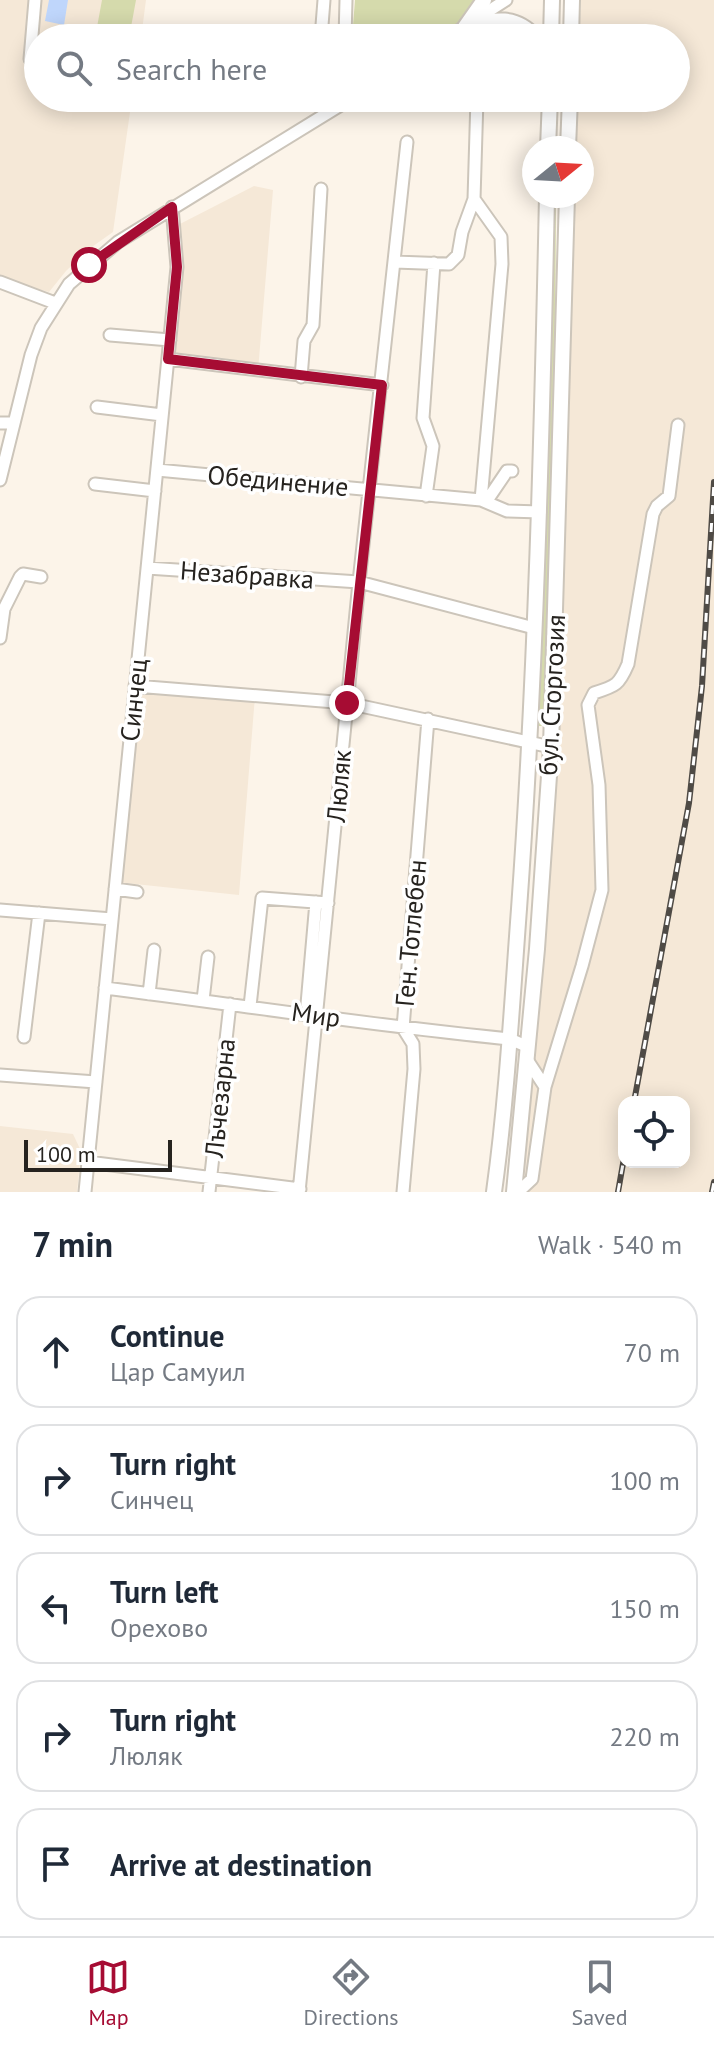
<!DOCTYPE html>
<html lang="en">
<head>
<meta charset="utf-8">
<style>
	:root { --surface:#fff; --page:#f2f2f3; --text:#1f2937; --muted:#747a83; --line:#e0e1e3; --accent:#a60c33 }
	body { margin:0; font-family:"PT Sans",sans-serif; background:var(--page); color:var(--text) }
	.controls { position:absolute; right:24px; bottom:24px; display:grid; overflow:hidden; border-radius:16px; box-shadow:0 4px 20px #0003 }
	.controls button { width:72px; height:72px; display:grid; place-items:center; padding:0; border:0; border-bottom:2px solid var(--line); background:var(--surface); color:var(--text); font:40px sans-serif }
	.compass { position:absolute; left:522px; top:136px; width:72px; height:72px; border-radius:50%; background:var(--surface); box-shadow:0 4px 20px #0003; rotate:72deg }
	.scale { position:absolute; left:24px; bottom:20px; width:148px; box-sizing:border-box; padding-left:8px; border:4px solid #26231f; border-top:0; font-size:22px; line-height:28px; white-space:nowrap; color:#26231f; -webkit-text-stroke:6px #fff; paint-order:stroke }
	.stop { position:absolute; width:24px; height:24px; margin:-18px; border:6px solid #a60c33; border-radius:50%; background:#fff }
	.stop.end { background:#a60c33; border-color:#fff; box-shadow:0 2px 8px #0008 }
	.list { margin:0; padding:0; list-style:none }
	h2 { display:flex; justify-content:space-between; align-items:center; height:104px; margin:0; padding:0 32px; font-size:34px }
	h2 small { font-size:26px; font-weight:400; color:var(--muted) }
	.list li { display:grid; grid-template-columns:52px 1fr auto; gap:24px; align-items:center; box-sizing:border-box; height:112px; margin:0 16px 16px; padding:0 16px; border:2px solid var(--line); border-radius:24px }
	.list b { display:block; font-size:30px; white-space:nowrap }
	.list p { margin:0; font-size:26px; white-space:nowrap; color:var(--muted) }
	.list em { font-size:26px; font-style:normal; color:var(--muted) }
	.icon { flex:none; width:44px; height:44px; fill:none; stroke:currentColor; stroke-width:2; stroke-linecap:round; stroke-linejoin:round }
	.map { position:relative; flex:none; width:714px; height:1192px; overflow:hidden }
	.search { position:absolute; background:var(--surface); box-shadow:0 4px 20px #0003; left:24px; right:24px; top:24px; height:88px; display:flex; align-items:center; gap:20px; box-sizing:border-box; padding:0 28px; border-radius:44px; color:var(--muted); font-size:30px }
	.sheet { height:744px; background:var(--surface) }
	nav { display:flex; justify-content:space-around; align-items:center; box-sizing:border-box; height:112px; border-top:2px solid var(--line); background:var(--surface); font-size:22px; color:var(--muted) }
	nav a { display:grid; justify-items:center; gap:4px }
	nav .on { color:var(--accent) }
	.map>svg:first-child { display:block }
</style>
</head>
<body>
<div class="map">
<svg width="714" height="1192" viewBox="0 0 714 1192">
	<rect width="100%" height="100%" fill="#fcf4e9"/>
	<path fill="#f5e8d7" fill-rule="evenodd" d="M0,0H146L141,38H38V98H132L113,232L89,249L66,271L49,292L0,279Z
		M581,0H714V1192H514L564,559L575,196H582V148H576L578,98H676V38H579ZM624,1102H684V1162H624Z
		M254,186L273,190L258,371L168,360L178,225Z
		M135,686L255,696L239,895L116,882Z
		M0,1126L73,1134L81,1151L77,1192H0Z"/>
	<path fill="#d5daac" d="M102,0H136L129,38H95Z
		M355,0H480L466,16L439,38H352Z
		M553,196H556L555,375L543,726H539Z"/>
	<path fill="#bfd6fb" d="M49,0H68L64,25L45,21Z"/>
	<g fill="none" stroke-linecap="round" stroke-linejoin="round">
		<g stroke="#ccc5ba" stroke-width="15">
			<path id="minor" d="M321,38L324,0
				M345,38L346,0
				M447,38L506,0
				M30,59L35,0
				M474,199L501,237L502,264L481,500
				M395,262L449,264L458,255L462,232L474,199L477,98
				M0,282L55,303
				M110,335L170,340
				M168,359L382,385
				M301,377L304,341L313,325L321,189
				M97,407L162,415
				M0,423H13
				M157,470L481,500L507,511L540,512
				M0,480L31,355L41,328L69,284L118,242L352,98
				M95,484L155,491
				M426,496L433,446L423,418L434,263
				M486,502L507,471H512
				M147,568L359,582L534,628
				M0,638L4,609L20,577L23,574L41,577
				M135,686L347,703L551,747
				M115,889L137,892
				M0,910L112,919
				M105,988C240,1005 375,1026 510,1039L526,1046
				M149,994L154,950
				M203,1000L208,957
				M307,1004L316,902
				M250,1006L262,898L328,903
				M24,1037L39,913
				M0,1075L96,1082
				M545,1087L582,966L602,890L599,785L588,705L594,693C616,686 619,685 628,664L653,514L657,506L669,496L678,425
				M88,1162L300,1189
				M85,1192L177,267L172,207
				M209,1192L230,1004
				M299,1192L359,582L407,142
				M403,1192L414,1069L413,1044L403,1028L428,719
				M518,1192L532,1179L545,1087L526,1058"/>
		</g>
		<g stroke="#ccc5ba" stroke-width="18">
			<path id="major" d="M465,27C493,20 515,13 536,38
				M465,27L484,0
				M551,38L552,0
				M571,38L572,0
				M548,148L550,98
				M568,148L570,98
				M494,1192C507,1098 512,1003 519,909C536,672 542,434 547,196
				M514,1192L537,949L551,747L567,196"/>
		</g>
		<use href="#minor" stroke="#fff" stroke-width="11"/>
		<use href="#major" stroke="#fff" stroke-width="14"/>
		<g stroke="#4f4b46" stroke-width="6">
			<path id="rail" d="M634,1102L689,803L702,686L714,482
				M618,1192L624,1158
				M712,1192L714,1182"/>
		</g>
		<use href="#rail" stroke="#fff" stroke-width="3" stroke-dasharray="9" stroke-linecap="butt"/>
	</g>
	<g fill="none" stroke-linecap="round" stroke-linejoin="round">
		<path stroke="#a60c33" stroke-width="10" d="M89,265L172,207L177,267L168,359L382,385L347,703"/>
	</g>
	<g text-anchor="middle" stroke-width="7" stroke-linejoin="round" paint-order="stroke">
		<g font-size="26" fill="#26231f" stroke="#fff">
			<text transform="translate(278 481) rotate(5)" y="9">Обединение</text>
			<text transform="translate(247 575) rotate(4)" y="9">Незабравка</text>
			<text transform="translate(552 695) rotate(-87)" y="9">бул. Сторгозия</text>
			<text transform="translate(134 700) rotate(-84)" y="9">Синчец</text>
			<text transform="translate(339 786) rotate(-85)" y="9">Люляк</text>
			<text transform="translate(411 933) rotate(-85)" y="9">Ген. Тотлебен</text>
			<text transform="translate(316 1015) rotate(8)" y="9">Мир</text>
			<text transform="translate(220 1098) rotate(-84)" y="9">Лъчезарна</text>
		</g>
	</g>
</svg>
<div class="controls">
<button><svg class="icon" aria-label="locate" viewBox="0 0 24 24"><circle cx="12" cy="12" r="6"/><path d="M12 2v4M12 18v4M2 12h4M18 12h4"/></svg></button>
</div>
<svg class="compass" viewBox="-18 -18 36 36"><path d="M0-13l5 13h-10z" fill="#e53935"/><path d="M0 13l5-13h-10z" fill="#747a83"/></svg>
<div class="scale">100 m</div>
<div class="stop" style="left:89px;top:265px"></div>
<div class="stop end" style="left:347px;top:703px"></div>
<div class="search"><svg class="icon" aria-label="search" viewBox="0 0 24 24"><circle cx="10" cy="10" r="6"/><path d="M15 15l6 6"/></svg>Search here</div>
</div>
<section class="sheet">
<h2>7 min<small>Walk · 540 m</small></h2>
<ul class="list">
<li><svg class="icon" aria-label="ahead" viewBox="0 0 24 24"><path d="M12 20V5M6 11l6-6 6 6"/></svg><div><b>Continue</b><p>Цар Самуил</p></div><em>70 m</em></li>
<li><svg class="icon" aria-label="right" viewBox="0 0 24 24"><path d="M7 20v-9h11M14 6l5 5-5 5"/></svg><div><b>Turn right</b><p>Синчец</p></div><em>100 m</em></li>
<li><svg class="icon" aria-label="left" viewBox="0 0 24 24"><path d="M17 20v-9H6M10 6l-5 5 5 5"/></svg><div><b>Turn left</b><p>Орехово</p></div><em>150 m</em></li>
<li><svg class="icon" aria-label="right" viewBox="0 0 24 24"><path d="M7 20v-9h11M14 6l5 5-5 5"/></svg><div><b>Turn right</b><p>Люляк</p></div><em>220 m</em></li>
<li><svg class="icon" aria-label="arrive" viewBox="0 0 24 24"><path d="M6 21V4h12l-3 4 3 4H6"/></svg><div><b>Arrive at destination</b></div></li>
</ul>
</section>
<nav>
<a class="on"><svg class="icon" aria-label="map" viewBox="0 0 24 24"><path d="M3 6l6-2 6 2 6-2v14l-6 2-6-2-6 2zM9 4v14M15 6v14"/></svg>Map</a>
<a><svg class="icon" aria-label="directions" viewBox="0 0 24 24"><path d="M12 3l9 9-9 9-9-9zM9 14v-3h6M13 9l2 2-2 2"/></svg>Directions</a>
<a><svg class="icon" aria-label="saved" viewBox="0 0 24 24"><path d="M7 4h10v16l-5-4-5 4z"/></svg>Saved</a>
</nav>
</body>
</html>
